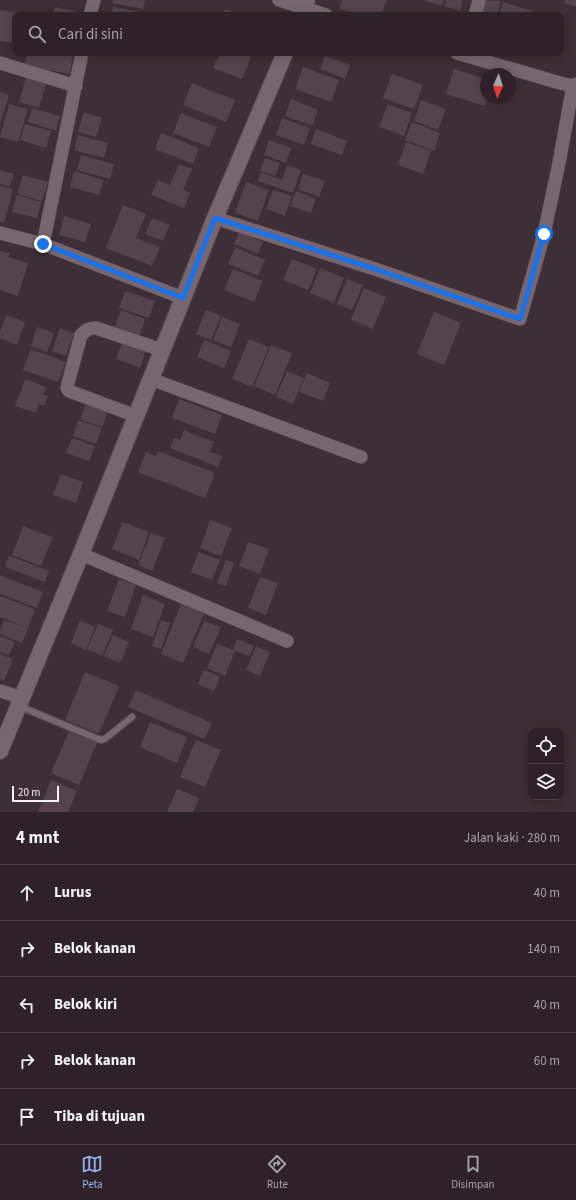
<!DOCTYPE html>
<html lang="id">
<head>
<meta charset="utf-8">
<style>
	:root { --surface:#2e2228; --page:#3a2f34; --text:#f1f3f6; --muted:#a7a4a8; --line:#493f45; --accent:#95b2f1 }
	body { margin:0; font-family:"Source Sans 3",sans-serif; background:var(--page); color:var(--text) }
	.controls { position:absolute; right:12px; bottom:12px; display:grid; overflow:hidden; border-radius:8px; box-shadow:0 2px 10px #0003 }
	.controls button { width:36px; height:36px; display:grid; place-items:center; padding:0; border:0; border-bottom:1px solid var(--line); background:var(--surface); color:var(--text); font:20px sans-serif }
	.compass { position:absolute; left:480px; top:68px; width:36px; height:36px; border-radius:50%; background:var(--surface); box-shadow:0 2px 10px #0003; rotate:183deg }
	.scale { position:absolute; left:12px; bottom:10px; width:47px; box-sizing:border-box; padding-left:4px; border:2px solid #fbf0f5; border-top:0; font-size:11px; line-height:14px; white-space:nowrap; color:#fbf0f5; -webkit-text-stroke:3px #3e2e35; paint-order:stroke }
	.stop { position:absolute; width:12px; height:12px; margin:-9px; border:3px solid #1a73e8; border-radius:50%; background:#fff }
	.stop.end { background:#1a73e8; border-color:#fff; box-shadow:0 1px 4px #0008 }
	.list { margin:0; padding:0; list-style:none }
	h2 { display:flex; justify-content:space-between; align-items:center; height:52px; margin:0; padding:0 16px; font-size:17px }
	h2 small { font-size:13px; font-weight:400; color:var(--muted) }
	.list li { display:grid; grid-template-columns:26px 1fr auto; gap:12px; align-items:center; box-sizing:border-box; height:56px; padding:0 16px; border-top:1px solid var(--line) }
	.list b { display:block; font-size:15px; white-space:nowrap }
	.list em { font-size:13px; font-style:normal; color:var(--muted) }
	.icon { flex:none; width:22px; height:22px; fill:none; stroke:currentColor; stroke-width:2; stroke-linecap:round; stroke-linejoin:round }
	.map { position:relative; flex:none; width:576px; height:812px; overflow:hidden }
	.search { position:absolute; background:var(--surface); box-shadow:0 2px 10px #0003; left:12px; right:12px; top:12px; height:44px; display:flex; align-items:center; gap:10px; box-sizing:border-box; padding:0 14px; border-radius:8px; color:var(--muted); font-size:15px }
	.sheet { height:332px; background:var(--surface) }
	nav { display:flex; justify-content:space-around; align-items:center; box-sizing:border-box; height:56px; border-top:1px solid var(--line); background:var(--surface); font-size:11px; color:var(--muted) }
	nav a { display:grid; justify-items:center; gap:2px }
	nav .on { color:var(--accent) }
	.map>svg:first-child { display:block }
</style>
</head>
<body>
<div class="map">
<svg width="576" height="812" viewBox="0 0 576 812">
	<rect width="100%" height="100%" fill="#3e2e35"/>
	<path fill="#55434b" d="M113,0H145L143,9L112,3Z
		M342,0H386L382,15H362L339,9Z
		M423,0H444L442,6Z
		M446,0H463L460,11L444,6Z
		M476,0L501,1L497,15H472Z
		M565,0H576V7L564,3Z
		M503,2L536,12L535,15H499Z
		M55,7L84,13L83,15H53Z
		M113,7L140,12L139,15H111Z
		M225,9L241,15H222Z
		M0,10L22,13L21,15H15V43L0,41Z
		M27,53H45L42,68L24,65Z
		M45,53H73L70,74L42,69Z
		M220,53H242L251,57L242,79L213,68Z
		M325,56L350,65L345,79L320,69Z
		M303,67L339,80L331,102L295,89Z
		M454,69L486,79V98H487L485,106L446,94Z
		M392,74L423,85L414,109L383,98Z
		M26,78L46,84L39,108L19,102Z
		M192,83L235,100L226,122L183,105Z
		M0,92L9,95L0,124Z
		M291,99L318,110L312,126L285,116Z
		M421,100L446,109L438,130L414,121Z
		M9,104L28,109L18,142L0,137Z
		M388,104L412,113L404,136L379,127Z
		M32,108L60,116L56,131L28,122Z
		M84,112L102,118L96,137L78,132Z
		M181,113L217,127L209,147L173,133Z
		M282,118L310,128L304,145L276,135Z
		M412,122L440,133L434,151L405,140Z
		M25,124L51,131L46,148L20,140Z
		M316,129L347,141L342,155L311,144Z
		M161,133L199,148L193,164L155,149Z
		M78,135L108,143L104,158L74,150Z
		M269,140L291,148L286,163L264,155Z
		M406,142L431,151L423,174L398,165Z
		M81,155L114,164L110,179L77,170Z
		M265,158L280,163L275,176L260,171Z
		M179,164L192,169L183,190L190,193L184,208L151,195L158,180L170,185Z
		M287,165L301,170L293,193L258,181L261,172L282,180Z
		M0,170L14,174L10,187L0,184Z
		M74,171L104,180L99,195L70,187Z
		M303,174L325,181L319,197L298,189Z
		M23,175L48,182L42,201L17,194Z
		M246,182L269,190L258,221L235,213Z
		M0,186L13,189L4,223L0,222Z
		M273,190L292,196L285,216L266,209Z
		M296,191L316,199L311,213L290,206Z
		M17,195L41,202L37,218L12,212Z
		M123,205L146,214L136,238L160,247L152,266L106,248Z
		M64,216L91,224L85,242L59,235Z
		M152,218L170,225L163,241L145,234Z
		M239,232L263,242L258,254L234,244Z
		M235,247L265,260L258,276L228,264Z
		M0,251L10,253L8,257L28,263L18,296L0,290Z
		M292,259L317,269L308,290L283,280Z
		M320,268L344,278L334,303L310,293Z
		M233,269L263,281L254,302L224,290Z
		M347,279L363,285L352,310L337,304Z
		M364,288L386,297L373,329L351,320Z
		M125,291L155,301L149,318L119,308Z
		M121,310L145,319L139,338L114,329Z
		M206,310L221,316L211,340L196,334Z
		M434,312L461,323L444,365L417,354Z
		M6,315L25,322L17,345L0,338V332Z
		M222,317L240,324L231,347L213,340Z
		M37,327L54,333L47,352L31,346Z
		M60,328L74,333L66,356L52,351Z
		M249,339L269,347L252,387L232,379Z
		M204,340L231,351L224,368L197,357Z
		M123,342L146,350L140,368L116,359Z
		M271,345L292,353L275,395L254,386Z
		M31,349L66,362L58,382L23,370Z
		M287,371L304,378L293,404L276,397Z
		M307,373L330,383L323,401L299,392Z
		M25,379L46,387L43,394L48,396L44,406L39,404L36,413L15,406Z
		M179,399L222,415L215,434L172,418Z
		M86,403L108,411L102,427L80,419Z
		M78,420L102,428L96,444L73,436Z
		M184,430L214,442L210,452L222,456L218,467L170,448L174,438L180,440Z
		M72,438L95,446L89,461L66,453Z
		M158,451L215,473L205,498L138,472L146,452L156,456Z
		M61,474L83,482L76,503L53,495Z
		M210,520L232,528L221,556L200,548Z
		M123,522L149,532L139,560L112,549Z
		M23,526L53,537L41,566L12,555Z
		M151,533L165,538L152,571L138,565Z
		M248,542L269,549L260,574L239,566Z
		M198,552L220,560L212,580L191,572Z
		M9,556L49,571L45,582L5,567Z
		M226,560L234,563L226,586L217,583Z
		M0,575L43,592L37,608L0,594Z
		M260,577L278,583L266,615L248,608Z
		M119,579L136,585L125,617L107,611Z
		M143,595L165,604L153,637L131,629Z
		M0,596L35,609L28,628L0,617Z
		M181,604L204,614L183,663L161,654Z
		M4,620L28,628L22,643L0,634V631Z
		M80,620L95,627L86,650L71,643Z
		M161,620L170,623L161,649L152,646Z
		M204,621L221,627L209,654L193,647Z
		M98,624L113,630L102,656L87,649Z
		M113,635L129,642L120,663L104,656Z
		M0,636L15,642L9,655L0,652Z
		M237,639L254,646L249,656L235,651L225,676L207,668L217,644L233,650Z
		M256,646L270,652L260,676L246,670Z
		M0,654L13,659L4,681L0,679Z
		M204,670L220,677L214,691L198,684Z
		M85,672L119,686L99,734L65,720Z
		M136,690L212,723L204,739L128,707Z
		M150,722L187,737L177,763L140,747Z
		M69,731L97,743L79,785L51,773Z
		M196,740L221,750L205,787L180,777Z
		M51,780L77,791L68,812H38Z
		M177,789L199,798L193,812H167Z"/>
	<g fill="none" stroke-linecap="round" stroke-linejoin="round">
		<g stroke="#584a51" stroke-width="8">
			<path id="service" d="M19,706L98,739L102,740L106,738L132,717"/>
		</g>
		<g stroke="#584a51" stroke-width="14">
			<path id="minor" d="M279,0L326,15
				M90,15L94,0
				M475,15L479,0
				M457,53L560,83L573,86L576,84
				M0,63L76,86
				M215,218L375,269L520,319L544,234L559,163L573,86
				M0,233L43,244L183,298
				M43,244L82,53
				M151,379L361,457
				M136,416L69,391L67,388L68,383L81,335C86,330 89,328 96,328L162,350
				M81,554L287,641
				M0,691L23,698"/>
		</g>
		<g stroke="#584a51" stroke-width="18">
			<path id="tertiary" d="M301,15L307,0
				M0,751L81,554L215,218L285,53"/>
		</g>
		<use href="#service" stroke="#78666e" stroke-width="6"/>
		<use href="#minor" stroke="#78666e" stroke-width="13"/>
		<use href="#tertiary" stroke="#78666e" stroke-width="16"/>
	</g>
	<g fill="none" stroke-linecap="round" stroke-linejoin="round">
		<path stroke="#1a73e8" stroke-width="5" d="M43,244L183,298L215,218L375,269L520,319L544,234"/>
	</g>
</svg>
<div class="controls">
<button><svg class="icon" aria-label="locate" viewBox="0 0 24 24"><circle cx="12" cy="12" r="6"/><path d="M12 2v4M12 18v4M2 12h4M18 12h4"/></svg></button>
<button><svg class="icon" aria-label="layers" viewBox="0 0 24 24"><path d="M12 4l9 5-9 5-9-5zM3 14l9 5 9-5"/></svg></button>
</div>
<svg class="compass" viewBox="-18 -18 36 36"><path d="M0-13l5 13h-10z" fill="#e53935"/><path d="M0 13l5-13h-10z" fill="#a7a4a8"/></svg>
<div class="scale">20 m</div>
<div class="stop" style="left:544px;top:234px"></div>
<div class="stop end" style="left:43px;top:244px"></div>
<div class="search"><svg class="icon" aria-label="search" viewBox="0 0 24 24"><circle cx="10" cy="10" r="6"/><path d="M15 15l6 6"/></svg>Cari di sini</div>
</div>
<section class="sheet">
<h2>4 mnt<small>Jalan kaki · 280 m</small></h2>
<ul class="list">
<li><svg class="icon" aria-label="ahead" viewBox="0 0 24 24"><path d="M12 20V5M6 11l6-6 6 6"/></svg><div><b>Lurus</b></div><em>40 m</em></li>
<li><svg class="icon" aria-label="right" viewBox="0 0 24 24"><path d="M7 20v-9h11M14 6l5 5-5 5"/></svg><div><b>Belok kanan</b></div><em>140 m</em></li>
<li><svg class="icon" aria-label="left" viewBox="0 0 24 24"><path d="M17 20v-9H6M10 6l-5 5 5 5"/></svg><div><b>Belok kiri</b></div><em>40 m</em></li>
<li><svg class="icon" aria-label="right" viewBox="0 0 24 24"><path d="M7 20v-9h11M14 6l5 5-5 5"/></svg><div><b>Belok kanan</b></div><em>60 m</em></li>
<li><svg class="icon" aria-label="arrive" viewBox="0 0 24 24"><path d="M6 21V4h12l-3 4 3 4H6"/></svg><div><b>Tiba di tujuan</b></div></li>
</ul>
</section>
<nav>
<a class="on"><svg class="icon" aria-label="map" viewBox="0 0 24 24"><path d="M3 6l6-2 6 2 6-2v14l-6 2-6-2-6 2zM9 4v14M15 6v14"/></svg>Peta</a>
<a><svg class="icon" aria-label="directions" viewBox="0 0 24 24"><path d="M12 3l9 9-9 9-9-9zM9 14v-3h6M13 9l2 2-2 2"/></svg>Rute</a>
<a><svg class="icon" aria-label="saved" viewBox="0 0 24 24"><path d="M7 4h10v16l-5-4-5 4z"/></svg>Disimpan</a>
</nav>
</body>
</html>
